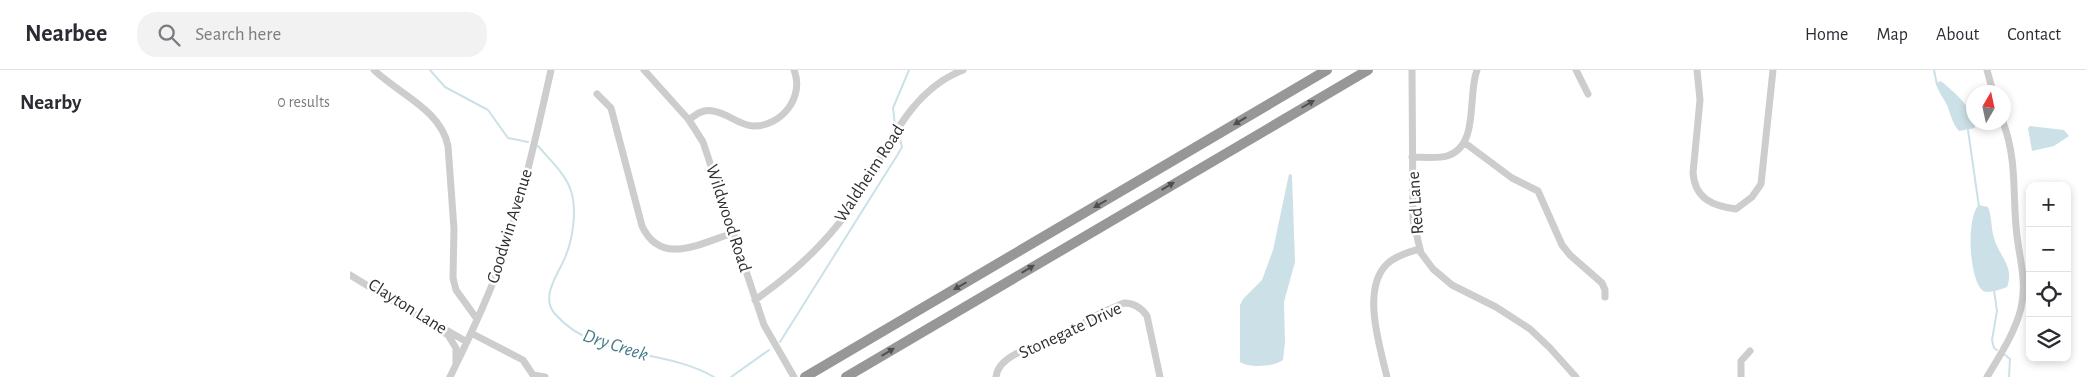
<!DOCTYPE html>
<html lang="en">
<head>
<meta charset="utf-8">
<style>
	:root { --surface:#fff; --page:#f2f2f3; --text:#2b2b33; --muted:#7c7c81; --line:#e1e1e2 }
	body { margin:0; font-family:"Alegreya Sans",sans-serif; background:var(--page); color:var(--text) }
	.controls { position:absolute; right:15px; bottom:15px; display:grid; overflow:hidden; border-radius:10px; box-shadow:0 2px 8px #0003 }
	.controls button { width:45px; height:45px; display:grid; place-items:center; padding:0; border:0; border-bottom:1px solid var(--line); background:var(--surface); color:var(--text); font:25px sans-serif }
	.compass { position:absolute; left:1616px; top:15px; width:45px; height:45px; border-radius:50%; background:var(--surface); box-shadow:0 2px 8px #0003; rotate:9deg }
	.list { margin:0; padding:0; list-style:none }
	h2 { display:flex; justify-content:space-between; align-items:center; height:65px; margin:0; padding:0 20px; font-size:21px }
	h2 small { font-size:16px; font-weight:400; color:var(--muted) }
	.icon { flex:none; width:28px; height:28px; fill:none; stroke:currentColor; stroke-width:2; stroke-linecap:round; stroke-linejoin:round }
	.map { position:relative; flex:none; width:1736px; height:307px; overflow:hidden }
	header { display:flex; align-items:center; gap:30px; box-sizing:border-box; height:70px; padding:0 25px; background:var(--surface); border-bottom:1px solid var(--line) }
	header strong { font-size:24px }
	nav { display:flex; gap:28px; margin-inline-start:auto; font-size:18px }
	.search { width:350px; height:45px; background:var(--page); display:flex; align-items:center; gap:12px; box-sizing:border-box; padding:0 18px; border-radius:20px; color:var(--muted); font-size:19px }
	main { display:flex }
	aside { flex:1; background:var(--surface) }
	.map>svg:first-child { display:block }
</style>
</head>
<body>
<header>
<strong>Nearbee</strong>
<div class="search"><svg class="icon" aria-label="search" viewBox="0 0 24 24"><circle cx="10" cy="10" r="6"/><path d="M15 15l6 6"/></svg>Search here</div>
<nav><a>Home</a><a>Map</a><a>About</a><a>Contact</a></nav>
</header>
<main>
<aside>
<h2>Nearby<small>0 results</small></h2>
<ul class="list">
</ul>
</aside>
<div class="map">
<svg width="1736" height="307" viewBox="0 0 1736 307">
	<rect width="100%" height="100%" fill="#fff"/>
	<path fill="#cce1e7" d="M1591,11C1606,24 1625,39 1625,58L1609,61C1602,53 1601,45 1597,35C1593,27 1588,22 1586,13Z
		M1680,56L1714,60L1719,66L1704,76L1682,81L1678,58Z
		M939,104L942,105L945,192L934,232L935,272L933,290C923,297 900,298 890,292V235L893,229L912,210L923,180Z
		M1629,135L1638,137C1642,147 1641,158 1644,168C1649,186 1665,197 1657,217C1651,219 1637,225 1632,220C1619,208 1616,146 1629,135Z"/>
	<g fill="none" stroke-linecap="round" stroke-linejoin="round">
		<path stroke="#cce1e7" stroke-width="2" d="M80,0L95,17L138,40L158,68L178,72
			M1584,0L1587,15
			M545,55L543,38L559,0
			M1618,60L1629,137
			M188,76C199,89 216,104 221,121C227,139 223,168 216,185C210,202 189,226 205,244C245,290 315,278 364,307
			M1644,220L1647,241L1642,270L1644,278L1647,280
			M430,272L548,84L552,77L549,65
			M1654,284L1660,289L1659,307
			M381,307L419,280"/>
		<path stroke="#cdcdcd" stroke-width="7" d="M24,0C49,24 91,40 98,76L104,159L103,208L106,220L127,249
			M294,0L339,50L353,72L414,255L444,307
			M1062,0L1063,150L1071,183L1083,199L1102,215L1146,237L1180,259L1200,278L1226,307
			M1226,0L1238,24
			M1347,0L1350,30L1343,103C1345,129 1363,136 1386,139L1402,127L1411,114L1423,0
			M1637,0L1643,22
			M247,24L261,38L292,156C311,197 351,173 383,163
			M339,50C346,44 353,39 363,41C378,43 388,55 403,56C431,57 455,27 444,0
			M1115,73L1162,108L1188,121L1212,175L1220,185L1252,213L1255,220V227
			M1062,87C1073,87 1087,89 1097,86C1130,76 1117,26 1127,0
			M0,205L98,265L106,278V293
			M405,230C438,207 472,177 496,144C533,95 551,24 613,0
			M98,261L117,272
			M121,263L173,290L183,305L195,307
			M100,307C117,272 135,236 148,199C171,135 186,67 201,0
			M646,307C649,279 701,275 720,264C727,260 732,254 738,250C749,243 762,238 774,233C784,233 791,237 797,246L810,307
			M1037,307C1030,277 1011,219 1037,194C1045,186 1059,182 1069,179
			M1391,307V291L1400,281
			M1637,307C1650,285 1665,263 1671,238C1677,213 1670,191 1667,166C1662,127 1668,92 1653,52"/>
		<path stroke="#979797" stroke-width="10" d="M455,307L977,0
			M496,307L1018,0"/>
	</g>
	<defs><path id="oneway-solid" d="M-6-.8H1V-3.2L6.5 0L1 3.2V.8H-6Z" transform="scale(1.25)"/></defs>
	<g fill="#4f4f4f">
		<use href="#oneway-solid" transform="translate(958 34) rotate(-30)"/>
		<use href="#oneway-solid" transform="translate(890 51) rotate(149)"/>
		<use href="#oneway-solid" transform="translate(818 116) rotate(-31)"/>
		<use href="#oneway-solid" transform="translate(750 134) rotate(150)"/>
		<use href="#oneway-solid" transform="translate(678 199) rotate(-31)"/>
		<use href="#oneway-solid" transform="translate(610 216) rotate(150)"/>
		<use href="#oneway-solid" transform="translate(538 282) rotate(-31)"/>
	</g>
	<g text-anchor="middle" stroke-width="5" stroke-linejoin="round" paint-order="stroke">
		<g font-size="18" fill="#303030" stroke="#fff">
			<text transform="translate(519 103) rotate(-57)" y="6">Waldheim Road</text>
			<text transform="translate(1065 133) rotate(-94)" y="6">Red Lane</text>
			<text transform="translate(379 148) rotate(72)" y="6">Wildwood Road</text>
			<text transform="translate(159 156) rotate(-73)" y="6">Goodwin Avenue</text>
			<text transform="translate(58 236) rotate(32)" y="6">Clayton Lane</text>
			<text transform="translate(720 260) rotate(-25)" y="6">Stonegate Drive</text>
		</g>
		<g font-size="19" font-style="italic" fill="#487c89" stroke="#fff">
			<text transform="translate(266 274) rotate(18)" y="7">Dry Creek</text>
		</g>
	</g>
</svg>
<div class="controls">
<button>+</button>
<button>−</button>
<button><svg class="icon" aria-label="locate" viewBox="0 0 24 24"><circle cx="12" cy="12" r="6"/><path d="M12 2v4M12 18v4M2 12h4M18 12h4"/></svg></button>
<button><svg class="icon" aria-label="layers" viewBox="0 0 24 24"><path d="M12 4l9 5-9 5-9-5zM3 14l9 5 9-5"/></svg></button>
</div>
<svg class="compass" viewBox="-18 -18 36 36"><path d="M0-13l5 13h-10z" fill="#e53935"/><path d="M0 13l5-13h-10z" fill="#7c7c81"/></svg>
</div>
</main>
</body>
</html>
